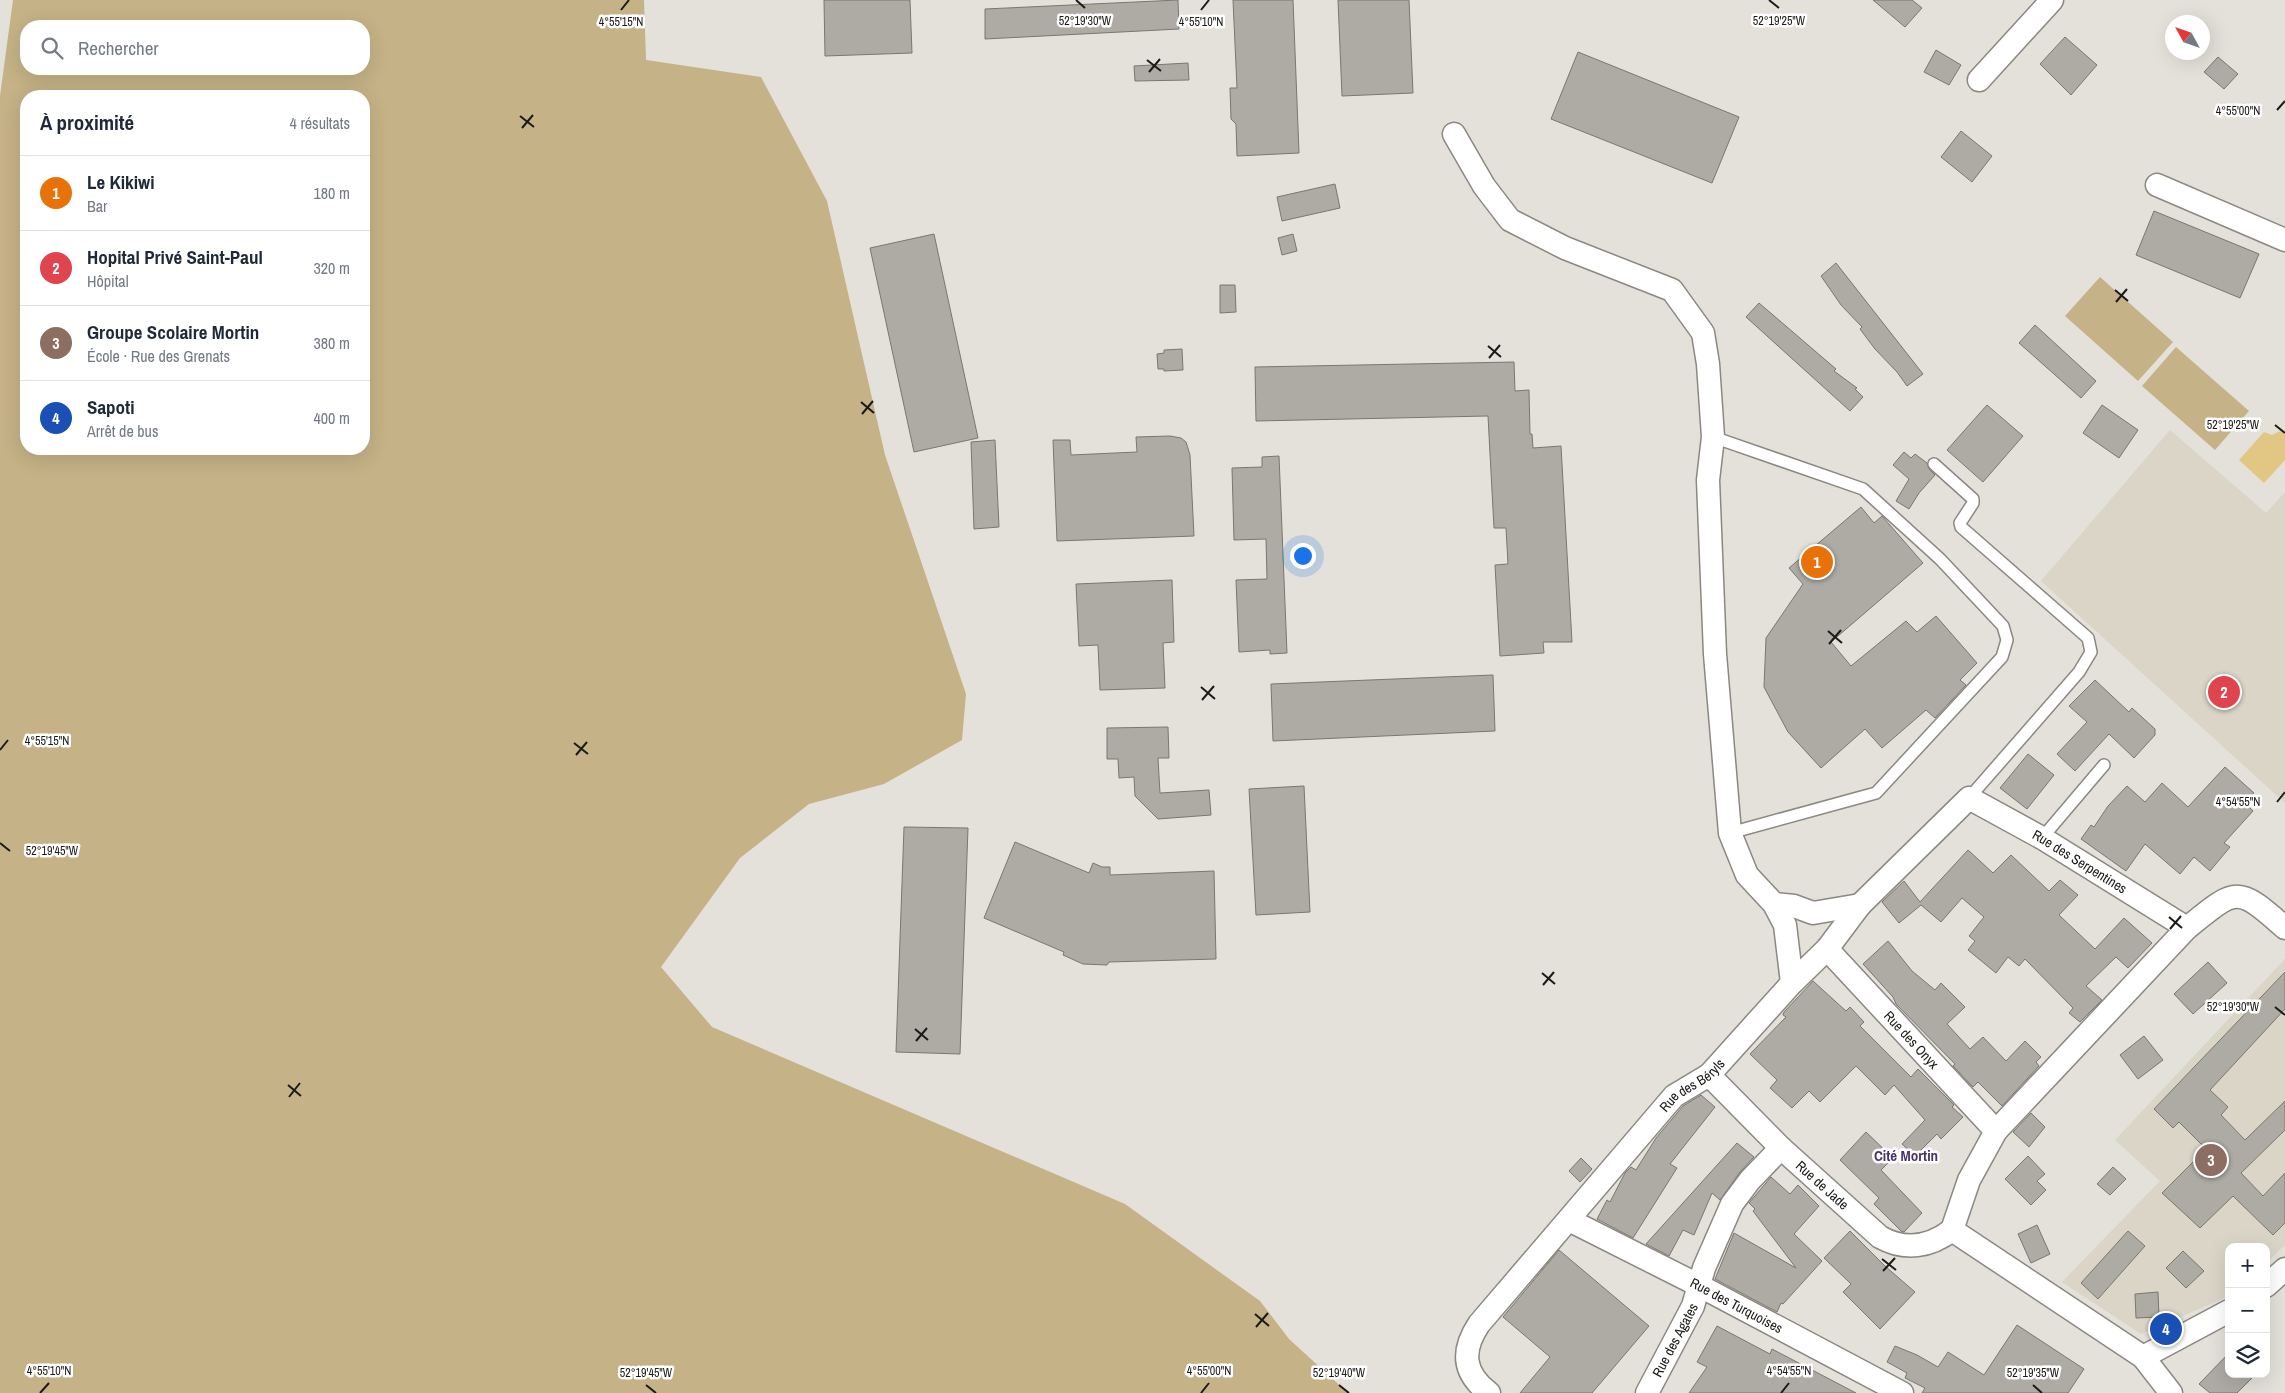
<!DOCTYPE html>
<html lang="fr">
<head>
<meta charset="utf-8">
<style>
	:root { --surface:#fff; --page:#f2f2f3; --text:#1f2937; --muted:#747a83; --line:#e0e1e3; --accent:#db2777 }
	body { margin:0; font-family:"Archivo Narrow",sans-serif; background:var(--page); color:var(--text) }
	.controls { position:absolute; right:15px; bottom:15px; display:grid; overflow:hidden; border-radius:10px; box-shadow:0 5px 20px #0002 }
	.controls button { width:45px; height:45px; display:grid; place-items:center; padding:0; border:0; border-bottom:1px solid var(--line); background:var(--surface); color:var(--text); font:25px sans-serif }
	.compass { position:absolute; left:2165px; top:15px; width:45px; height:45px; border-radius:50%; background:var(--surface); box-shadow:0 5px 20px #0002; rotate:310deg }
	.you { position:absolute; left:1302px; top:555px; width:18px; height:18px; margin:-12px; border:4px solid #fff; border-radius:50%; background:#1a73e8; box-shadow:0 0 0 8px #1a73e833 }
	.badge { display:grid; place-items:center; width:32px; height:32px; border-radius:50%; background:var(--accent); color:#fff; font-size:16px; font-weight:700 }
	.pin { position:absolute; translate:-50% -50%; border:2px solid #fff; box-shadow:0 1px 5px #0006 }
	.list { margin:0; padding:0; list-style:none }
	h2 { display:flex; justify-content:space-between; align-items:center; height:65px; margin:0; padding:0 20px; font-size:21px }
	h2 small { font-size:16px; font-weight:400; color:var(--muted) }
	.list li { display:grid; grid-template-columns:32px 1fr auto; gap:15px; align-items:center; box-sizing:border-box; height:75px; padding:0 20px; border-top:1px solid var(--line) }
	.list b { display:block; font-size:19px; white-space:nowrap }
	.list p { margin:0; font-size:16px; white-space:nowrap; color:var(--muted) }
	.list em { font-size:16px; font-style:normal; color:var(--muted) }
	.icon { flex:none; width:28px; height:28px; fill:none; stroke:currentColor; stroke-width:2; stroke-linecap:round; stroke-linejoin:round }
	.map { position:relative; flex:none; width:2285px; height:1393px; overflow:hidden }
	.search { position:absolute; background:var(--surface); box-shadow:0 5px 20px #0002; left:20px; top:20px; width:350px; height:55px; display:flex; align-items:center; gap:12px; box-sizing:border-box; padding:0 18px; border-radius:20px; color:var(--muted); font-size:19px }
	.panel { position:absolute; background:var(--surface); box-shadow:0 5px 20px #0002; left:20px; top:90px; width:350px; height:365px; border-radius:20px }
	.map>svg:first-child { display:block }
</style>
</head>
<body>
<div class="map">
<svg width="2285" height="1393" viewBox="0 0 2285 1393">
	<rect width="100%" height="100%" fill="#e4e1da"/>
	<path fill="#dbd5c7" d="M2170,430L2266,513L2285,492V803L2041,581Z
		M2285,959V1245L2266,1263V1247H2229V1296L2141,1334L2062,1282L2160,1181L2115,1140Z"/>
	<path fill="#c5b286" fill-rule="evenodd" d="M13,0H644L646,60L761,77L827,201L885,455L966,694L962,740L884,784L809,804L740,858L661,967L712,1027L1125,1204L1260,1301L1289,1339L1348,1393H0V96ZM26,26H364V69H26ZM364,96V449H26V96Z
		M2100,277L2173,342L2138,381L2065,316Z
		M2176,347L2249,411L2215,450L2142,386Z"/>
	<path fill="#e2c683" d="M2282,430L2285,433V460L2264,483L2239,460L2264,432L2272,435Z"/>
	<path fill="#adaba4" stroke="#797770" d="M824,0H910L912,53L825,56Z
		M1178,0L1179,29L985,39V9Z
		M1233,0H1293L1299,153L1237,156L1236,124L1231,119L1230,88H1237Z
		M1338,0H1409L1413,93L1342,96Z
		M1873,0H1912L1922,8L1905,27Z
		M2065,37L2097,65L2071,95L2040,64Z
		M1936,50L1961,65L1949,85L1924,72Z
		M1578,52L1739,117L1712,183L1551,119Z
		M2218,57L2238,74L2224,89L2204,72Z
		M1188,63L1189,80L1135,81L1134,66Z
		M1961,131L1992,156L1972,182L1941,157Z
		M1335,184L1340,208L1282,221L1277,197Z
		M2154,211L2259,254L2240,298L2136,255Z
		M934,234L978,438L914,452L870,248Z
		M1293,234L1297,251L1282,255L1278,238Z
		M1836,263L1923,374L1907,386L1897,372L1875,349L1860,329L1862,327L1841,305L1821,276Z
		M1220,285H1235L1236,312L1220,313Z
		M1759,303L1836,369L1834,371L1857,388L1855,389L1863,397L1850,411L1746,317Z
		M2035,325L2096,381L2081,398L2019,343Z
		M1182,349L1183,370L1164,371V369H1158L1157,354L1164,353V350Z
		M1514,362L1515,391L1529,390L1530,434H1532L1533,448L1561,446L1572,642H1543L1544,653L1500,656L1495,565L1508,564L1506,528H1494L1488,416L1256,421L1255,367Z
		M1987,405L2023,436L1983,482L1947,450Z
		M2102,405L2138,430L2119,458L2083,433Z
		M1170,436L1181,438L1186,442L1190,455L1194,536L1057,541L1053,440H1070L1071,455L1137,452L1136,437Z
		M995,440L999,527L974,529L971,442Z
		M1904,452L1911,458L1915,454L1927,463L1929,469L1935,475L1919,493L1909,509L1896,501L1909,479L1893,465Z
		M1279,456L1287,653L1270,654V650L1239,652L1236,580L1267,579L1266,539L1234,540L1232,468L1262,467V457Z
		M1861,507L1874,523L1882,516L1923,563L1831,642L1851,666L1906,621L1917,632L1936,616L1977,663L1960,680L1966,685L1935,718L1926,710L1882,748L1865,729L1821,768L1788,732L1764,687L1766,638L1803,584L1789,568Z
		M1172,580L1174,642L1163,643L1165,688L1100,690L1098,645L1079,646L1076,584Z
		M1493,675L1495,731L1273,741L1271,684Z
		M2095,680L2129,712L2132,708L2155,729V735L2134,758L2109,734L2075,771L2057,754L2087,722L2069,706Z
		M1168,727L1169,758H1158L1160,793L1209,790L1211,815L1158,819L1135,796L1134,777L1119,778L1118,759H1107V728Z
		M2028,754L2054,775L2027,809L2000,788Z
		M2225,767L2254,793L2245,803L2253,811L2224,843L2230,847L2210,871L2194,857L2180,874L2145,844L2126,871L2081,839L2091,825L2094,827L2108,806L2127,786L2145,802L2162,783L2188,807Z
		M1304,786L1310,912L1256,915L1249,789Z
		M904,827L968,828L960,1054L896,1052Z
		M1015,842L1089,873L1093,863L1102,867H1110V875L1214,871L1216,959L1109,962L1107,965L1083,964L1063,955L1064,952L984,918Z
		M1968,850L1993,873L2011,855L2049,891L2060,880L2078,895L2059,915L2095,949L2124,918L2152,943L2128,968L2116,957L2086,986L2102,1000L2080,1022L2069,1013L2073,1008L2025,959L2019,966L2008,957L1996,973L1968,950L1975,941L1969,936L1984,917L1962,898L1941,922L1921,905L1899,923L1882,902L1904,881L1920,902Z
		M1888,941L1912,971L1935,990L1941,983L1965,1007L1947,1024L1970,1049L1983,1037L2006,1061L2025,1041L2041,1057L2036,1062L2039,1066L2002,1106L1978,1082L1973,1087L1953,1066L1955,1064L1896,1004L1893,997L1863,964Z
		M2208,962L2227,983L2193,1014L2174,994Z
		M2285,972V1009L2210,1090L2228,1107L2221,1115L2245,1140L2285,1101V1130L2241,1173L2263,1196L2285,1173V1223L2273,1235L2233,1196L2200,1228L2162,1193L2206,1149L2179,1122L2173,1128L2154,1109Z
		M1813,981L1846,1011L1850,1007L1864,1022L1860,1026L1911,1077L1918,1069L1954,1105L1952,1107L1963,1117L1941,1139L1937,1134L1915,1156L1902,1144L1925,1120L1894,1085L1885,1095L1856,1066L1820,1102L1809,1091L1792,1108L1770,1088L1777,1080L1750,1054L1786,1017L1783,1015L1784,1012Z
		M2144,1036L2163,1060L2138,1079L2120,1055Z
		M1701,1095L1715,1107L1670,1164L1677,1168L1633,1238L1597,1219L1607,1200L1610,1202L1625,1173L1631,1167L1636,1170L1656,1138L1683,1106Z
		M2031,1113L2045,1127L2029,1147L2013,1132Z
		M1866,1132L1893,1158L1881,1170L1922,1213L1904,1232L1901,1231L1874,1204L1879,1198L1840,1160Z
		M1737,1143L1754,1157L1740,1172L1720,1200L1712,1193L1694,1235L1683,1230L1669,1256L1646,1244Z
		M2028,1156L2045,1174L2037,1181L2046,1190L2031,1205L2005,1179Z
		M1581,1158L1592,1169L1580,1182L1569,1171Z
		M2113,1167L2126,1179L2110,1195L2097,1184Z
		M1771,1177L1790,1194L1798,1185L1819,1206L1794,1234L1822,1261L1783,1304L1781,1303L1777,1312L1715,1279L1734,1233L1796,1268L1753,1211L1755,1209L1749,1203Z
		M2037,1225L2050,1254L2031,1263L2018,1234Z
		M1850,1231L1885,1266L1915,1292L1880,1329L1843,1292L1851,1284L1824,1258Z
		M2128,1231L2145,1246L2098,1299L2081,1283Z
		M1559,1250L1649,1326L1592,1393H1520L1550,1357L1503,1317Z
		M2183,1251L2204,1271L2186,1288L2166,1268Z
		M2158,1292L2159,1317L2136,1318L2135,1294Z
		M2017,1325L2084,1369L2068,1393H1922L1925,1388L1905,1378L1907,1373L1887,1362L1895,1346L1917,1355L1938,1367L1948,1352L1984,1375Z
		M1717,1326L1770,1354L1772,1349L1856,1393H1689L1707,1367L1697,1362Z
		M2229,1353V1374H2256L2237,1393H2210L2199,1384Z"/>
	<g fill="none" stroke-linecap="round" stroke-linejoin="round">
		<g stroke="#8b8882" stroke-width="14">
			<path id="service" d="M1713,437L1863,489L1940,559L2003,626L2007,640L2002,657L1876,793L1730,833
				M1934,464L1973,499V503L1960,523L1961,527L2088,638L2091,652L2079,672L1969,798
				M2042,838L2104,765"/>
		</g>
		<g stroke="#8b8882" stroke-width="25">
			<g id="minor">
				<path d="M1979,80L2052,0"/>
				<path d="M1454,134L1484,186L1510,220L1565,248L1672,290L1703,333L1708,364L1713,437L1708,480L1715,654L1730,833L1747,875L1774,904L1785,925L1792,983"/>
				<path d="M2157,185L2285,240"/>
				<path d="M1774,904L1794,906L1813,913L1860,905"/>
				<path id="s1" d="M1827,949L1996,1131"/>
				<path id="s2" d="M1709,1075L1781,1148L1880,1237C1905,1251 1930,1247 1952,1230"/>
				<path id="s3" d="M1569,1220L1700,1286L1902,1393"/>
				<path d="M1952,1230L1969,1180L1996,1131L2187,928C2236,888 2237,885 2285,928"/>
				<path d="M1952,1230L2143,1357L2171,1393"/>
				<path d="M2266,1286L2285,1269"/>
				<path d="M2143,1357L2229,1311"/>
				<path id="s4" d="M1489,1393C1463,1373 1461,1351 1479,1324L1674,1096L1709,1075L1792,983L1827,949L1860,905L1969,798L2042,838L2187,928"/>
				<path id="s5" d="M1647,1393L1693,1306L1704,1268L1732,1204L1750,1180L1781,1148"/>
			</g>
		</g>
		<use href="#service" stroke="#fff" stroke-width="11"/>
		<use href="#minor" stroke="#fff" stroke-width="22"/>
	</g>
	<path fill="none" stroke="#1b1a17" stroke-width="2" d="M1076,0L1085,8M1769,0L1779,8M621,10L629,0M1201,10L1209,0M1147,60L1161,71M1149,72L1160,59M2277,110L2285,101M520,116L534,127M522,128L533,115M2115,290L2128,301M2116,302L2127,289M1488,346L1501,357M1489,358L1500,345M861,402L874,413M862,414L873,401M2275,425L2285,433M1828,631L1842,643M1829,644L1841,630M1201,687L1215,699M1202,700L1214,686M574,743L588,754M0,750L8,740M576,755L587,742M2277,802L2285,792M0,843L10,851M2169,917L2182,928M2170,929L2181,916M1542,973L1555,984M1543,985L1554,972M2275,1007L2285,1015M915,1029L928,1040M916,1041L927,1028M288,1085L301,1096M289,1097L300,1083M1882,1259L1896,1270M1883,1271L1895,1258M1255,1314L1269,1326M1256,1327L1268,1313M646,1385L656,1393M1339,1385L1349,1393M2033,1385L2042,1393M40,1393L49,1383M1201,1393L1209,1383M1781,1393L1789,1383"/>
	<g text-anchor="middle" stroke-width="5" stroke-linejoin="round" paint-order="stroke">
		<g font-size="14" fill="#1b1a17" stroke="#fff">
			<text dy="5" stroke="none"><textPath href="#s4" startOffset="928">Rue des Serpentines</textPath></text>
			<text dy="5" stroke="none"><textPath href="#s1" startOffset="124">Rue des Onyx</textPath></text>
			<text dy="5" stroke="none"><textPath href="#s4" startOffset="400">Rue des Béryls</textPath></text>
			<text dy="5" stroke="none"><textPath href="#s2" startOffset="158">Rue de Jade</textPath></text>
			<text dy="5" stroke="none"><textPath href="#s3" startOffset="188">Rue des Turquoises</textPath></text>
			<text dy="5" stroke="none"><textPath href="#s5" startOffset="60">Rue des Agates</textPath></text>
		</g>
		<g font-size="15" font-weight="bold" fill="#47326d" stroke="#fff">
			<text x="1906" y="1161">Cité Mortin</text>
		</g>
	</g>
	<g font-size="12" text-anchor="middle" fill="#1b1a17" stroke="#fff" stroke-width="5" stroke-linejoin="round" paint-order="stroke">
		<text x="1085" y="25">52°19'30"W</text>
		<text x="1779" y="25">52°19'25"W</text>
		<text x="621" y="26">4°55'15"N</text>
		<text x="1201" y="26">4°55'10"N</text>
		<text x="2238" y="115">4°55'00"N</text>
		<text x="2233" y="429">52°19'25"W</text>
		<text x="47" y="745">4°55'15"N</text>
		<text x="2238" y="806">4°54'55"N</text>
		<text x="52" y="855">52°19'45"W</text>
		<text x="2233" y="1011">52°19'30"W</text>
		<text x="49" y="1375">4°55'10"N</text>
		<text x="1209" y="1375">4°55'00"N</text>
		<text x="1789" y="1375">4°54'55"N</text>
		<text x="646" y="1377">52°19'45"W</text>
		<text x="1339" y="1377">52°19'40"W</text>
		<text x="2033" y="1377">52°19'35"W</text>
	</g>
</svg>
<div class="controls">
<button>+</button>
<button>−</button>
<button><svg class="icon" aria-label="layers" viewBox="0 0 24 24"><path d="M12 4l9 5-9 5-9-5zM3 14l9 5 9-5"/></svg></button>
</div>
<svg class="compass" viewBox="-18 -18 36 36"><path d="M0-13l5 13h-10z" fill="#e53935"/><path d="M0 13l5-13h-10z" fill="#747a83"/></svg>
<div class="you"></div>
<div class="pin badge" style="left:1817px;top:562px;background:#e8710a">1</div>
<div class="pin badge" style="left:2224px;top:692px;background:#e0444e">2</div>
<div class="pin badge" style="left:2211px;top:1160px;background:#8d6e63">3</div>
<div class="pin badge" style="left:2166px;top:1329px;background:#1a4fb4">4</div>
<div class="search"><svg class="icon" aria-label="search" viewBox="0 0 24 24"><circle cx="10" cy="10" r="6"/><path d="M15 15l6 6"/></svg>Rechercher</div>
<section class="panel">
<h2>À proximité<small>4 résultats</small></h2>
<ul class="list">
<li><span class="badge" style="background:#e8710a">1</span><div><b>Le Kikiwi</b><p>Bar</p></div><em>180 m</em></li>
<li><span class="badge" style="background:#e0444e">2</span><div><b>Hopital Privé Saint-Paul</b><p>Hôpital</p></div><em>320 m</em></li>
<li><span class="badge" style="background:#8d6e63">3</span><div><b>Groupe Scolaire Mortin</b><p>École · Rue des Grenats</p></div><em>380 m</em></li>
<li><span class="badge" style="background:#1a4fb4">4</span><div><b>Sapoti</b><p>Arrêt de bus</p></div><em>400 m</em></li>
</ul>
</section>
</div>
</body>
</html>
